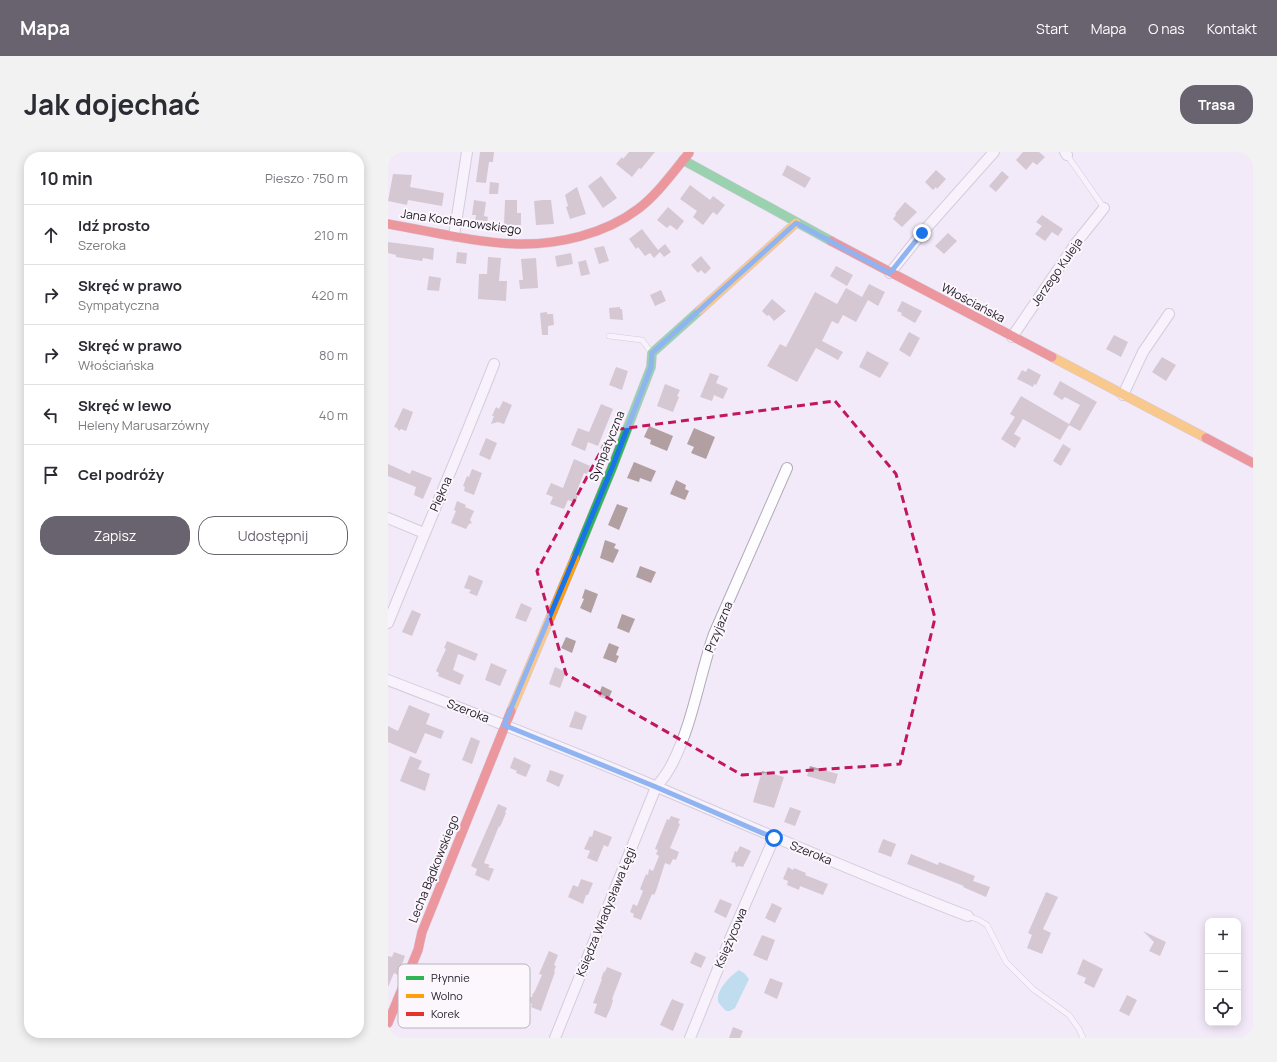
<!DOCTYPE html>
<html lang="pl">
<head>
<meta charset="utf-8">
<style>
	:root { --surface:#fff; --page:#f2f2f3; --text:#2b2b33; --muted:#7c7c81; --line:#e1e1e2; --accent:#69626f }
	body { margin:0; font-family:Manrope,sans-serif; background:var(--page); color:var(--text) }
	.controls { position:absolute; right:12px; bottom:12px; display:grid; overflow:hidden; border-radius:8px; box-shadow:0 2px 10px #0003 }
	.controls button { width:36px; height:36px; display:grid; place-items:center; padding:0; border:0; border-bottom:1px solid var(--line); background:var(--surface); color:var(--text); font:20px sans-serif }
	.stop { position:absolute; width:12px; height:12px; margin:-9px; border:3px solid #1a73e8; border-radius:50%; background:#fff }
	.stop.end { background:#1a73e8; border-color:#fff; box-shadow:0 1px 4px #0008 }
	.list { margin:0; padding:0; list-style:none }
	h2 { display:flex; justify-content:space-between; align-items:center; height:52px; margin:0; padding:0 16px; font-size:17px }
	h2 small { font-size:13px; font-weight:400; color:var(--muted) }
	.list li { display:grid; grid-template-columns:26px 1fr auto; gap:12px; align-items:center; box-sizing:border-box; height:60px; padding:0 16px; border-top:1px solid var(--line) }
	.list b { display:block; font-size:15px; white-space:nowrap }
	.list p { margin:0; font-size:13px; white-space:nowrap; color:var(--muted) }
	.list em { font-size:13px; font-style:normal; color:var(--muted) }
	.actions { display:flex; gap:8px; padding:12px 16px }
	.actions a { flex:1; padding:9px 0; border:1px solid var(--accent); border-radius:16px; text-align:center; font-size:14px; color:var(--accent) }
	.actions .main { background:var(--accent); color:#fff }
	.icon { flex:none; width:22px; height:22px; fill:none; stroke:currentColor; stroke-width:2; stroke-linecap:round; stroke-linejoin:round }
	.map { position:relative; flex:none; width:865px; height:886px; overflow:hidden; border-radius:16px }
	header { display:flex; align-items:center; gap:24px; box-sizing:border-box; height:56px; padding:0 20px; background:var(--accent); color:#fff }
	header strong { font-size:19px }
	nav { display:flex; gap:22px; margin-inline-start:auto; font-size:14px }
	.intro { display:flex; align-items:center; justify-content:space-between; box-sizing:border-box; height:96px; padding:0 24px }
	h1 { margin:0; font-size:28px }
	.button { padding:10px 18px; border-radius:16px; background:var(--accent); color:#fff; font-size:14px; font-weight:700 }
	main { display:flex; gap:24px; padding:0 24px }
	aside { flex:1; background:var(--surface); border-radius:16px; box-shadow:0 2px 10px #0003 }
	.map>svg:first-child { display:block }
</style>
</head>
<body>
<header>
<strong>Mapa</strong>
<nav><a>Start</a><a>Mapa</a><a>O nas</a><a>Kontakt</a></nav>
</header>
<div class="intro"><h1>Jak dojechać</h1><a class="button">Trasa</a></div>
<main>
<aside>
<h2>10 min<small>Pieszo · 750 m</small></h2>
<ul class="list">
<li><svg class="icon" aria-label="ahead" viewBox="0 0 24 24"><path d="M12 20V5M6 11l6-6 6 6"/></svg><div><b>Idź prosto</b><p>Szeroka</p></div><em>210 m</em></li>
<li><svg class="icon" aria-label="right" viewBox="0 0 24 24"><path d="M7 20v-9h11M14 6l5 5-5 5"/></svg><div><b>Skręć w prawo</b><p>Sympatyczna</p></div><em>420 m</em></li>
<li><svg class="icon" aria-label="right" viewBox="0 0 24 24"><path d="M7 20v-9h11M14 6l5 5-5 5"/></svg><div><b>Skręć w prawo</b><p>Włościańska</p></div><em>80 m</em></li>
<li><svg class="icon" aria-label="left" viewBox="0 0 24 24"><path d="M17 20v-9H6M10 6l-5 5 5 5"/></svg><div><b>Skręć w lewo</b><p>Heleny Marusarzówny</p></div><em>40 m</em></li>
<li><svg class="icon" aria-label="arrive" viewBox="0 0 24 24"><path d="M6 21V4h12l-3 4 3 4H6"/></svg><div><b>Cel podróży</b></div></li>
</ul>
<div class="actions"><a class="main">Zapisz</a><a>Udostępnij</a></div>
</aside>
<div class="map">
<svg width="865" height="886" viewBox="0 0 865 886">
	<rect width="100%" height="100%" fill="#f3eaf9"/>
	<path fill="#83cfe3" d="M351,818L356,821L361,827L347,856L342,859H338C335,856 331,852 330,849C328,838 342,824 351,818Z"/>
	<path fill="#b29fa2" d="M92,0H106L105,10H101L98,31L88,30Z
		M241,0H267L253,17L251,16L244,25L228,12L234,5L235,7Z
		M635,0H651L657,5L649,13L645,10L638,18L628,8Z
		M399,13L423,26L417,36L394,23Z
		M548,18L558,27L549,37L548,35L545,38L537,30Z
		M614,19L621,25L608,40L601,34Z
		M5,22L24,23L22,35L56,41L54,54L20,48L19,53L0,49Z
		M213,24L229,46L215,56L200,34Z
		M102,30L111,31L110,42H101Z
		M302,33L322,48L325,44L337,53L329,63L325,60L315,73L305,65L309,59L292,47Z
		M189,35L198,62L182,67L178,55L180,54L177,43Z
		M86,48L98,50L96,64L100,65L98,77L86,75L88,63H84Z
		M117,48H129V61H133V73H116Z
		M155,48H163L166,72L148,73L146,49Z
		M517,50L529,60L514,75L505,67L508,63L507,62Z
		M280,55L296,69L289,78L282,73L279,76L269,68Z
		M654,63L675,77L670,84L664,80L657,89L647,82L654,74L648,70Z
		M254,77L270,98L277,92L283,100L276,105L272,100L266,106L262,101L257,104L250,95L248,97L241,87Z
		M560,81L569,89L556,102L547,94Z
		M0,90L46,96L45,108L35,106L34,109L8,105V103L0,101Z
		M216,94L221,109L211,112L206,96Z
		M69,100L79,101L78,112L68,111Z
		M183,101L185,112L169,115L167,104Z
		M313,104L323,116L317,122L313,118L310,121L303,113Z
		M100,105L113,106L111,129H119L118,149L90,147L91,122H99Z
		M148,106L150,136L132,137L131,128H135L133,107Z
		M198,108L202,122L193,124L190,110Z
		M448,114L465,123L459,134L442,124Z
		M41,124L53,126L51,139L39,138Z
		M481,132L497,140L490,154L480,148L468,170L455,163L450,172L444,169L434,189L455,200L450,208L428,196L409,230L379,214L392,192L398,195L427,140L449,152L458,136L474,145Z
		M273,138L278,149L267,154L262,143Z
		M384,147L398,159L386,169L381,163L379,164L374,159Z
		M514,149L534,159L527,171L513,163L514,161L509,159Z
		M232,155V157H234L235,168L222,167L221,156Z
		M159,160V162H165L166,173L160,174V183H154L152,161Z
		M521,180L532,186L522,205L511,198Z
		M726,183L740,190L733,205L718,197Z
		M479,199L501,211L492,226L471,215Z
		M774,205L788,213L778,229L764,220Z
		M228,215L240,219L234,238L221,233Z
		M640,216L653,223L648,233L646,232L645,235L629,227L634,218L638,220Z
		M322,221L331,224L328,231L340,236L335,247L326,243L324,249L312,245Z
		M672,229L709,250L692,279L681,273L672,288L635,267L626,282L633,286L627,296L613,287L627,265L622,262L633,244L681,272L692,253L677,245L674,248L665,242Z
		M277,232L292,238L289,244L291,245L285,260L269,254Z
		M115,249L124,253L116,272L110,270L103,272L106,264H104L108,255L111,257Z
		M213,252L225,257L210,294L200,290L197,299L183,293L190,276L201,280Z
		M15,256L25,260L18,279L13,277L11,279L9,276L6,275Z
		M261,274L285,284L279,299L262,292L263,288L256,285Z
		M306,276L327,285L318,307L303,301L306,295L299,292Z
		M98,286L109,291L102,308L91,303Z
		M675,292L683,297L673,314L665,309Z
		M186,307L202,314L199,322L196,321L188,341L190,342L187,351L180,348L176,357L162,352L165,345L158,342L163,331L175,336Z
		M246,310L268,319L263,330L252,326L251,330L239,326Z
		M0,312L22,322L24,318L44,326L35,347L26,343L28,335L0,324Z
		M84,317L94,321L86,343L76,339L77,335L75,334L79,324L81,325Z
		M288,328L298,333L297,337L301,339L297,348L282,342Z
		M69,349L78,353L77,355L86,359L82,368L84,371L81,372L78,377L63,371L68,359L66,358Z
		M229,352L240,356L231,378L220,373Z
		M217,388L228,392L226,396L231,398L225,411L212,406Z
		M252,414L268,420L263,431L248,425Z
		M81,423L95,429L89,444L81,441L83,438L76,436Z
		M197,437L210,442L203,461L192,456L196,447L194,446Z
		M133,451L144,456L138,470L127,466Z
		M24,458L33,462L24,484L14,480Z
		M234,462L247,467L241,481L229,476Z
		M178,485L188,489L184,501L173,496Z
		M59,489L90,502L87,509L70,502L65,518L76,523L72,533L50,524L51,521L48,519L58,497L56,496Z
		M221,491L231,495L228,503L231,504L228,511L215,506Z
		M103,511L119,518L112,534L97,528Z
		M167,515L178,520L172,536L161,532Z
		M214,534L224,539L220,548L210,544Z
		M21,553L42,562L38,572L56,579L53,587L37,581L28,602L0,590V574L10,579Z
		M187,559L199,564L194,578L181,575Z
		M83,585L92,589L84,612L74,608Z
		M22,604L34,609L30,617L42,622L37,639L12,629Z
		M126,605L143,613L138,625L128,621L129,619L122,616Z
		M422,614L450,622L447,632L419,624Z
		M162,618L176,623L171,635L158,629Z
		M374,619L396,625L386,656L365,650Z
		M110,652L119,656L117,660L118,661L112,675L111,674L96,711L102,713L100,715L106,717L101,729L87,723L89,717L83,714Z
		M402,655L413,659L407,674L396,670Z
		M283,664L292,667L290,671L292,672L282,696L291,700L288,708L285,707L282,713L277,711L268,739L266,743L264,742L253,768L245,765L246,762L242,760L245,752L249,754L255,739L252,737L258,722L260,723L261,717L265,719L271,704L268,702L270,698L267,697L279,667L281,668Z
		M206,678L224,685L220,695L216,693L209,710L199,706L202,699L196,697L202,684L204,685Z
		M495,687L508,692L503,705L490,700Z
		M352,694L363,699L355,715L351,714L348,715L347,711L343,710L347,699L349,700Z
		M523,702L550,713L551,710L587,724L585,729L602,735L598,745L575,735L576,734L519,712Z
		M400,715L405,718L406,716L418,721L417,723L440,732L435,743L412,734L411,738L399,733L400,729L395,727Z
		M193,727L205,731L200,743H198L195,752L180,745L185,733L190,735Z
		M658,740L670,745L655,777L663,781L654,802L639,796L644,783L640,781Z
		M332,747L344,752L338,766L326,760Z
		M384,751L394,756L387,771L377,766Z
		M755,779L778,790L772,804L761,799L766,790Z
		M374,783L387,788L379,809L365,803Z
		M161,799L170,803L166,813L168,814L166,819L167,820L153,859L143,855L144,853L140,846L144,845L145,841H146L154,823L151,822Z
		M6,800L17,804L10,823L6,821L0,835V804L4,805Z
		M307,800L318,805L313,816L302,811Z
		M695,807L715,817L706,836L696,831L698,826L689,822Z
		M219,815L234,821L224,847L225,848L223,855L218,866L206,861L209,852L205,851L214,827H213L216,819L217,820Z
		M382,826L395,831L389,847L376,841Z
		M739,843L749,848L741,864L731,859Z
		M284,847L296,852L285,879L272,873Z
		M345,875L355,879L352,886H341Z"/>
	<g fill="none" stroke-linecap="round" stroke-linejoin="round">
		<g stroke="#b2aab6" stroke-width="6">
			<path id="lane" d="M679,3L716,56
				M221,184L254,188L263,200
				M580,764L591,768L599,773L618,810L645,837L681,863L691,877L695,886"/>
		</g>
		<g stroke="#b2aab6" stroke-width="12">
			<path id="street" d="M677,0L679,3
				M66,84L79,0
				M502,121L534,81L606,0
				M624,185L688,91L716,56
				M735,243L755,200L781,162
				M0,366L36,381
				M0,471C35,384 72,299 106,212
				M0,528C90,563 180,597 269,635C373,679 475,724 580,764
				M167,886L268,635C274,628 280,620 284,612C305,571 311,525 326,482L399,316
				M302,886L342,787L386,686"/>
		</g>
		<g stroke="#b2aab6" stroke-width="10">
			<path id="fast" d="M295,8L443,89
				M187,406L224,316L263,215L264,201L312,158"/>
		</g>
		<g stroke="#b2aab6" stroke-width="10">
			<path id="slow" d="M312,158L408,71
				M664,205L818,286
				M123,559L187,406"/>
		</g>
		<g stroke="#b2aab6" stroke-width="10">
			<path id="jam" d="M0,72C41,79 88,91 129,92C170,93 217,82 250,57C270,42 285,20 301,1
				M443,89L664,205
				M818,286L865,311
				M0,871L30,798L34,780L123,559"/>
		</g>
		<use href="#lane" stroke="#fdfcfe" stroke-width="5"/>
		<use href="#street" stroke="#fdfcfe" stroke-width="10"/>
		<use href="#fast" stroke="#30b455" stroke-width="9"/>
		<use href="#slow" stroke="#ff9f0a" stroke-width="9"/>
		<use href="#jam" stroke="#e5322d" stroke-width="9"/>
	</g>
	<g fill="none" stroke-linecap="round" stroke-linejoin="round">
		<path stroke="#1a73e8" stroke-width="5" d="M386,686L268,635L116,573L224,316L263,215L264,201L408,71L502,121L534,81"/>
	</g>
	<path d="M0 0H865V886H0ZM447,249L508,322L547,466L512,612L354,623L178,522L149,419L224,278Z" fill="#f3eaf9" fill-opacity=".55" fill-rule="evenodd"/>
	<path fill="none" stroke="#c2185b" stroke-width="3" stroke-dasharray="8 5" stroke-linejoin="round" d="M447,249L508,322L547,466L512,612L354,623L178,522L149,419L224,278Z"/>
	<g text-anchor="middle" stroke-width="4" stroke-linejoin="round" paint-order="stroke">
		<g font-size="12" fill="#1f1824" stroke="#fbf7fd">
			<text transform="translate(73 70) rotate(8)" y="4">Jana Kochanowskiego</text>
			<text transform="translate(669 120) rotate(-55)" y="4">Jerzego Kuleja</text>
			<text transform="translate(585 151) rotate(28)" y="4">Włościańska</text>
			<text transform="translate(219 294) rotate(-68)" y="4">Sympatyczna</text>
			<text transform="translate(53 342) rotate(-66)" y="4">Piękna</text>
			<text transform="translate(331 475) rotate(-68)" y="4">Przyjazna</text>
			<text transform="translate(80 559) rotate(21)" y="4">Szeroka</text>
			<text transform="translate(423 701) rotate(22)" y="4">Szeroka</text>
			<text transform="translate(46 717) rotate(-68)" y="4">Lecha Bądkowskiego</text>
			<text transform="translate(218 760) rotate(-68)" y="4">Księdza Władysława Łęgi</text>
			<text transform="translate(343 786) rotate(-67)" y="4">Księżycowa</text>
		</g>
	</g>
	<rect x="10" y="812" width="132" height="64" rx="6" fill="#fbf7fd" stroke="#b9b4bc" stroke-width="1"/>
	<rect x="18" y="824" width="18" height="4" fill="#30b455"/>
	<rect x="18" y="842" width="18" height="4" fill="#ff9f0a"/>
	<rect x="18" y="860" width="18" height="4" fill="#e5322d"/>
	<g font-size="11" fill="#1f1824">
		<text x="43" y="830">Płynnie</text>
		<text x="43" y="848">Wolno</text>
		<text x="43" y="866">Korek</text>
	</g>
</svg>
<div class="controls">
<button>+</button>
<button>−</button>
<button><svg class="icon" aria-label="locate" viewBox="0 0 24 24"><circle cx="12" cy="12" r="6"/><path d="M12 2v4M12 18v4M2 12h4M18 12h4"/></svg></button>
</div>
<div class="stop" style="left:386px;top:686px"></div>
<div class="stop end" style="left:534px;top:81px"></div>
</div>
</main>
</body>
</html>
